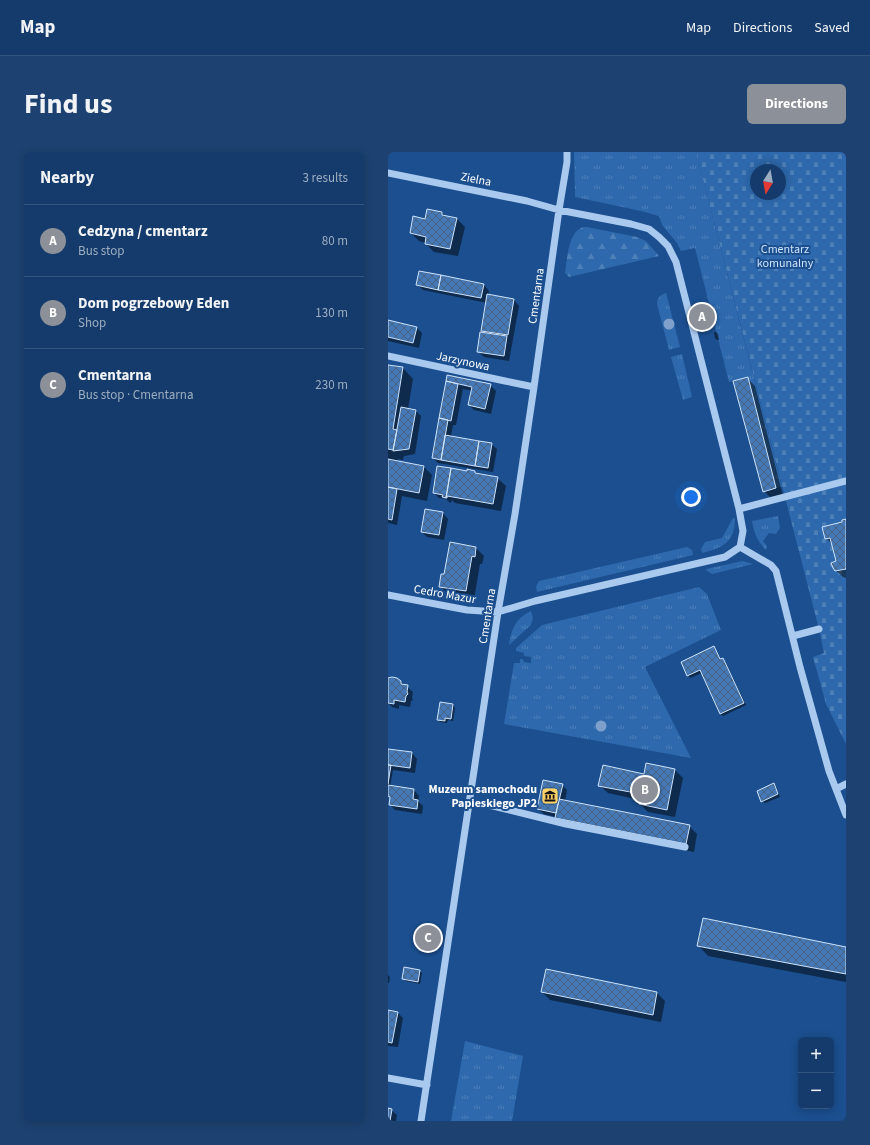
<!DOCTYPE html>
<html lang="en">
<head>
<meta charset="utf-8">
<style>
	:root { --surface:#143b6b; --page:#1d4271; --text:#f1f3f6; --muted:#9dadc1; --line:#33557e; --accent:#8c9099 }
	body { margin:0; font-family:"Source Sans 3",sans-serif; background:var(--page); color:var(--text) }
	.controls { position:absolute; right:12px; bottom:12px; display:grid; overflow:hidden; border-radius:6px; box-shadow:0 2px 10px #0003 }
	.controls button { width:36px; height:36px; display:grid; place-items:center; padding:0; border:0; border-bottom:1px solid var(--line); background:var(--surface); color:var(--text); font:20px sans-serif }
	.compass { position:absolute; left:362px; top:12px; width:36px; height:36px; border-radius:50%; background:var(--surface); box-shadow:0 2px 10px #0003; rotate:191deg }
	.you { position:absolute; left:303px; top:345px; width:14px; height:14px; margin:-10px; border:3px solid #fff; border-radius:50%; background:#1a73e8; box-shadow:0 0 0 6px #1a73e833 }
	.badge { display:grid; place-items:center; width:26px; height:26px; border-radius:50%; background:var(--accent); color:#fff; font-size:13px; font-weight:700 }
	.pin { position:absolute; translate:-50% -50%; border:2px solid #fff; box-shadow:0 1px 4px #0006 }
	.list { margin:0; padding:0; list-style:none }
	h2 { display:flex; justify-content:space-between; align-items:center; height:52px; margin:0; padding:0 16px; font-size:17px }
	h2 small { font-size:13px; font-weight:400; color:var(--muted) }
	.list li { display:grid; grid-template-columns:26px 1fr auto; gap:12px; align-items:center; box-sizing:border-box; height:72px; padding:0 16px; border-top:1px solid var(--line) }
	.list b { display:block; font-size:15px; white-space:nowrap }
	.list p { margin:0; font-size:13px; white-space:nowrap; color:var(--muted) }
	.list em { font-size:13px; font-style:normal; color:var(--muted) }
	.map { position:relative; flex:none; width:458px; height:969px; overflow:hidden; border-radius:6px }
	header { display:flex; align-items:center; gap:24px; box-sizing:border-box; height:56px; padding:0 20px; background:var(--surface); border-bottom:1px solid var(--line) }
	header strong { font-size:19px }
	nav { display:flex; gap:22px; margin-inline-start:auto; font-size:14px }
	.intro { display:flex; align-items:center; justify-content:space-between; box-sizing:border-box; height:96px; padding:0 24px }
	h1 { margin:0; font-size:28px }
	.button { padding:10px 18px; border-radius:6px; background:var(--accent); color:#fff; font-size:14px; font-weight:700 }
	main { display:flex; gap:24px; padding:0 24px }
	aside { flex:1; background:var(--surface); border-radius:6px; box-shadow:0 2px 10px #0003 }
	.map>svg:first-child { display:block }
</style>
</head>
<body>
<header>
<strong>Map</strong>
<nav><a>Map</a><a>Directions</a><a>Saved</a></nav>
</header>
<div class="intro"><h1>Find us</h1><a class="button">Directions</a></div>
<main>
<aside>
<h2>Nearby<small>3 results</small></h2>
<ul class="list">
<li><span class="badge">A</span><div><b>Cedzyna / cmentarz</b><p>Bus stop</p></div><em>80 m</em></li>
<li><span class="badge">B</span><div><b>Dom pogrzebowy Eden</b><p>Shop</p></div><em>130 m</em></li>
<li><span class="badge">C</span><div><b>Cmentarna</b><p>Bus stop · Cmentarna</p></div><em>230 m</em></li>
</ul>
</aside>
<div class="map">
<svg width="458" height="969" viewBox="0 0 458 969">
	<defs>
		<pattern id="grass-tufts" width="24" height="20" patternUnits="userSpaceOnUse"><rect width="24" height="20" fill="#2e69ad"/><path d="M3 7l-1-3M5 7V3M7 7l1-3M15 17l-1-3M17 17v-4M19 17l1-3" fill="none" stroke="#4d80b9"/></pattern>
		<pattern id="forest-firs" width="22" height="20" patternUnits="userSpaceOnUse"><rect width="22" height="20" fill="#2e69ad"/><path d="M5 1l3.5 6h-7zM16 11l3.5 6h-7z" fill="#4d80b9"/></pattern>
		<pattern id="cemetery-stones" width="16" height="16" patternUnits="userSpaceOnUse"><rect width="16" height="16" fill="#2e69ad"/><path d="M2 7V4a2 2 0 0 1 4 0v3zM10 15v-3a2 2 0 0 1 4 0v3z" fill="#4d80b9"/></pattern>
		<pattern id="building-cross-hatch" width="8" height="8" patternUnits="userSpaceOnUse"><rect width="8" height="8" fill="#4478b7"/><path d="M0 0l8 8M0 8l8-8" fill="none" stroke="#486282"/></pattern>
	</defs>
	<rect width="100%" height="100%" fill="#1b4f8f"/>
	<path fill="url(#grass-tufts)" d="M186,0H308L394,335L388,336L360,225L341,230L307,96L293,99L289,91L274,73L271,64L253,59L187,45Z
		M278,141L292,195L281,198L269,152C269,146 272,143 278,141Z
		M294,202L304,245L295,248L283,205Z
		M390,364L392,376L388,382L381,381L375,389L379,394L378,398C369,389 366,381 364,369Z
		M345,366H347C347,390 335,396 314,401L313,397L317,390L334,386Z
		M299,395L304,398L305,403L149,440L148,435L151,429Z
		M355,409L365,412L324,422L319,419L318,417Z
		M311,435L319,442L333,478L257,515L303,606L116,572L126,511H132V507H135L136,510L143,511V505L136,504V501L128,499V496L154,473Z
		M143,459L145,466L143,473L121,493C124,476 127,467 143,459Z
		M77,889L135,904L124,969H63Z"/>
	<path fill="url(#forest-firs)" d="M199,75L249,85L258,89L271,104L181,125L177,121C179,108 180,82 193,76C194,75 198,75 199,75Z"/>
	<path fill="url(#cemetery-stones)" fill-rule="evenodd" d="M308,0H458V592L438,552L425,505L436,501L431,477ZM368,18H392V42H368Z"/>
	<path fill="#0007" d="M54,61L57,64L69,67L77,75L70,104L46,100L38,92V91L31,89L23,81L38,68Z
		M32,120L96,133L101,139L100,144L126,148L131,154L121,209L96,205L90,199L99,151L35,138L29,132Z
		M322,159L324,161L326,167H324L321,165Z
		M0,169L29,176L34,181L31,196L0,189Z
		M326,180H328L330,182L331,188H329L327,186Z
		M0,214L15,216L25,227L20,257L28,259L33,264L27,302L16,304L15,308L10,307L9,310L36,315L44,323L39,349L14,344L9,373L0,371Z
		M60,224L102,233L108,239L103,262L86,258L81,253L84,239L75,237L68,273H65L63,285L103,292L109,297L105,320L50,311L45,306Z
		M359,226L367,234L395,344L384,347L376,339Z
		M80,320H87L89,322L109,326L118,334L113,359L67,351L64,348L63,351L61,350L58,347L51,346L46,341Z
		M37,358L55,361L60,367L56,388L39,385L34,380Z
		M458,368V416H456V418H458V426L455,425L446,417L449,410L445,393L438,386Z
		M88,396L96,404L94,412H92L86,447L60,442L52,434L57,423Z
		M326,495L328,498L333,508L335,507L337,510L358,553L335,564L332,562L314,521L302,526L300,523Z
		M0,527L12,529L25,540L24,546L25,548L23,549L22,555L11,553V557L4,555L0,551Z
		M53,551L65,553L67,556L65,569L60,568L59,571L52,570L50,567Z
		M0,598L24,601L29,607L27,621L5,618L2,635L26,638L31,644L30,649L35,654L34,662L7,658L2,652L3,647L0,644Z
		M287,618L295,626L287,665L260,660L252,652V648L220,641L211,633L257,623Z
		M386,632L388,635L392,645L377,651L374,649Z
		M174,633L179,638L177,649L301,674L309,682L306,700L176,673L168,665L156,662L150,657Z
		M310,793L458,796V830L320,804Z
		M159,818L269,841L277,849L273,870L162,848L154,840Z
		M31,819L34,821L32,832L18,829L15,826Z
		M0,823L2,825L1,831H0Z
		M0,859L10,861L15,866L10,895L0,894Z
		M0,957L3,958L9,963L8,969H0Z"/>
	<path fill="url(#building-cross-hatch)" stroke="#cfe3fa" d="M39,57L54,60V63L69,66L62,97L37,92L38,85L22,81L25,64L37,67Z
		M31,119L53,123L50,138L28,133Z
		M53,123L96,132L93,146L50,138Z
		M99,142L126,147L120,183L93,179Z
		M322,157L324,164L321,165L319,158Z
		M0,168L29,175L25,191L0,185Z
		M92,180L119,184L116,204L89,200Z
		M0,213L15,215L5,277L9,278L5,298L0,297Z
		M59,223L103,232L97,257L80,253L84,235L58,229Z
		M360,225L388,336L375,340L345,229Z
		M58,229L70,232L63,269L51,266Z
		M13,255L28,258L21,297L5,299Z
		M51,266L60,268L53,308L44,306Z
		M57,283L91,289L87,314L53,308Z
		M91,289L104,291L100,316L87,314Z
		M0,307L36,314L31,341L0,335Z
		M49,314L63,316L58,346L54,345L55,343L45,341Z
		M63,316L79,319V317L87,319V321L110,325L105,352L59,344V346H58Z
		M0,335L9,337L4,368L0,367Z
		M37,357L55,360L51,383L33,380Z
		M458,367V417L447,419L445,416L443,411L448,409L442,386L437,387L434,375L454,370V368Z
		M62,390L88,395L87,405L84,404L78,439L51,435L53,422H56Z
		M326,494L332,507L335,506L356,551L332,562L312,518L299,524L293,510Z
		M4,525L9,526L13,529V532L20,533L19,540L20,542L18,544L17,550L6,548V552L0,551V526Z
		M52,550L65,552L63,567L57,566V569L49,568Z
		M0,597L24,600L22,616L0,613Z
		M258,611L287,617L279,658L251,652L253,642L210,634L215,613L256,622Z
		M0,613H3L0,632Z
		M155,628L175,632L168,661L149,657Z
		M386,631L390,642L373,650L369,639Z
		M0,633L26,637L25,647L30,648L29,657L1,653L2,645L0,644Z
		M171,647L302,673L298,692L167,666Z
		M315,766L458,795V822L309,794Z
		M16,815L32,818L30,830L14,827Z
		M158,817L269,840L265,863L153,840Z
		M0,858L10,860L4,891L0,890Z
		M0,956L4,957L2,969H0Z"/>
	<g fill="none" stroke-linecap="round" stroke-linejoin="round">
		<path stroke="#a9c9ee" stroke-width="7" d="M0,21L139,49L171,58L243,72L261,77L271,85L280,94L288,110L351,357L355,379L352,395L337,405L147,449L110,460L79,458L0,443
			M0,204L117,229L146,235
			M351,357L458,329
			M352,395L383,413L388,419L412,515L441,619L458,663
			M405,484L431,477
			M448,637L458,632
			M101,653L178,672L297,695
			M0,926L39,933
			M33,969L110,460L127,362L146,235L171,58L179,10V0"/>
	</g>
	<g fill="#7ea0ca">
		<circle cx="281" cy="172" r="5.5"/>
		<circle cx="213" cy="574" r="5.5"/>
	</g>
	<defs>
		<g id="museum-square" transform="scale(0.9)"><rect x="-9" y="-9" width="18" height="18" rx="4" fill="#ffd166" stroke="#1b4f8f"/><path d="M0-6L6-3V-2H-6V-3ZM-5-1h2V3h-2ZM-1-1h2V3h-2ZM3-1h2V3H3ZM-6 4H6V6H-6Z" fill="#111"/></g>
	</defs>
	<g fill-rule="evenodd">
		<use href="#museum-square" x="162" y="644"/>
	</g>
	<g text-anchor="middle" stroke-width="4" stroke-linejoin="round" paint-order="stroke">
		<g font-size="12" fill="#fff" stroke="#1b4f8f">
			<text transform="translate(88 27) rotate(11)" y="4">Zielna</text>
			<text transform="translate(148 144) rotate(-82)" y="4">Cmentarna</text>
			<text transform="translate(75 209) rotate(12)" y="4">Jarzynowa</text>
			<text transform="translate(57 442) rotate(10)" y="4">Cedro Mazur</text>
			<text transform="translate(99 464) rotate(-81)" y="4">Cmentarna</text>
		</g>
		<g font-size="12" fill="#cfe3fa" stroke="#1b4f8f">
			<text x="397" y="101">Cmentarz<tspan x="397" dy="14">komunalny</tspan></text>
		</g>
		<g font-size="12" font-weight="bold" fill="#fff" stroke="#1b4f8f" text-anchor="end">
			<text x="149" y="641">Muzeum samochodu<tspan x="149" dy="14">Papieskiego JP2</tspan></text>
		</g>
	</g>
</svg>
<div class="controls">
<button>+</button>
<button>−</button>
</div>
<svg class="compass" viewBox="-18 -18 36 36"><path d="M0-13l5 13h-10z" fill="#e53935"/><path d="M0 13l5-13h-10z" fill="#9dadc1"/></svg>
<div class="you"></div>
<div class="pin badge" style="left:314px;top:165px">A</div>
<div class="pin badge" style="left:257px;top:638px">B</div>
<div class="pin badge" style="left:40px;top:786px">C</div>
</div>
</main>
</body>
</html>
